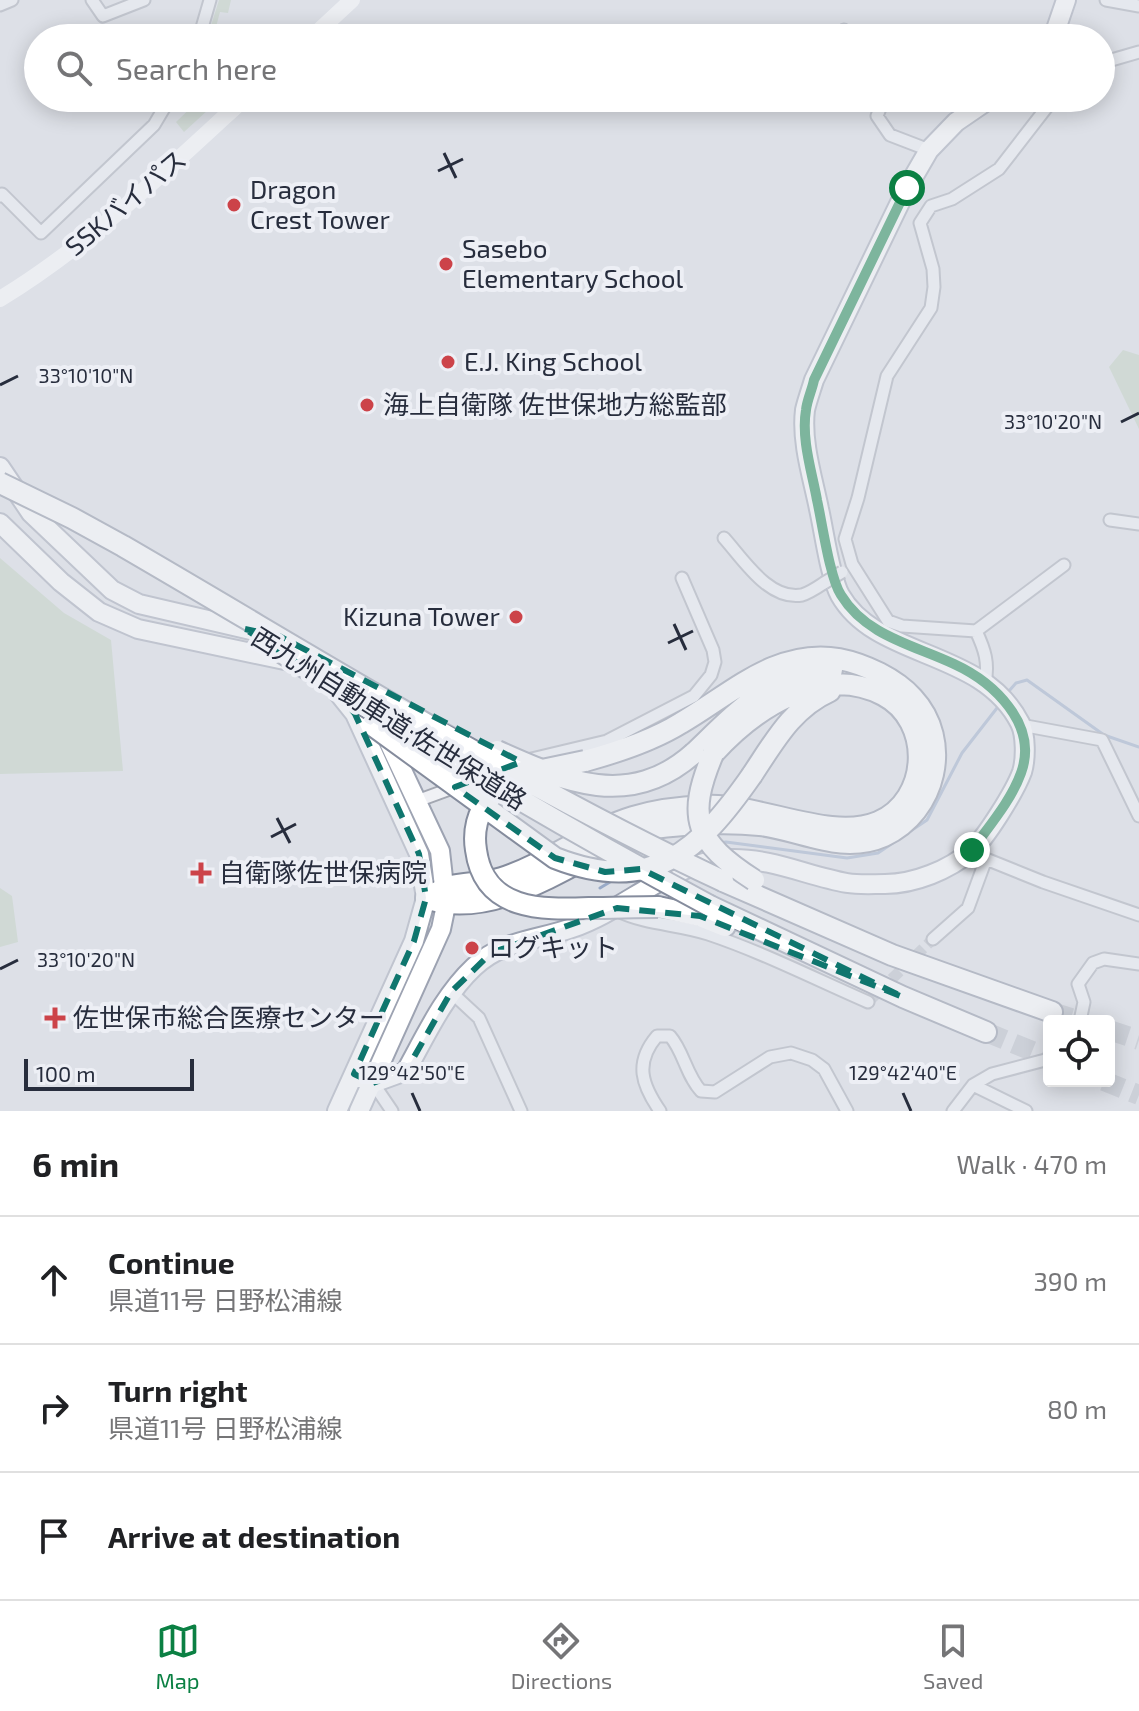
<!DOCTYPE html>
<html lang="en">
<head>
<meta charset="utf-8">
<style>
	:root { --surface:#fff; --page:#f2f2f2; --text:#202124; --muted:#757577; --line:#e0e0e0; --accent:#0b8043 }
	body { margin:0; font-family:"Exo 2","Noto Sans JP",sans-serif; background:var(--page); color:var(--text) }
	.controls { position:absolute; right:24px; bottom:24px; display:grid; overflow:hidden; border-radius:8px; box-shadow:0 4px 20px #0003 }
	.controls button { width:72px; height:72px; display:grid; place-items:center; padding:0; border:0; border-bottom:2px solid var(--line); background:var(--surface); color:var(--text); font:40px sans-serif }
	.scale { position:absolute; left:24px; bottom:20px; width:170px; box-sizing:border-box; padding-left:8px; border:4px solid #272d3d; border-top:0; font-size:22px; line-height:28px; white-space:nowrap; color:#272d3d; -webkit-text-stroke:6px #edeff5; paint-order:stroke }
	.stop { position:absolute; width:24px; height:24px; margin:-18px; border:6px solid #0b8043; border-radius:50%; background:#fff }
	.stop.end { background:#0b8043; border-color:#fff; box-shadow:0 2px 8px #0008 }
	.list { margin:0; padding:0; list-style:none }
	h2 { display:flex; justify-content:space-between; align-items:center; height:104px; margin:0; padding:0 32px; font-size:34px }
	h2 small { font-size:26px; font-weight:400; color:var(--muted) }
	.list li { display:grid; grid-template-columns:52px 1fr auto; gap:24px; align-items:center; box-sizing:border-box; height:128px; padding:0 32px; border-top:2px solid var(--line) }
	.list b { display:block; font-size:30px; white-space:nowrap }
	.list p { margin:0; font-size:26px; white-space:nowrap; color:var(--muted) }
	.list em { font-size:26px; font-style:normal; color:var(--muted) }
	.icon { flex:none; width:44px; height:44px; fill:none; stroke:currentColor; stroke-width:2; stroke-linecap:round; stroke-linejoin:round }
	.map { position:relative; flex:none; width:1139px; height:1111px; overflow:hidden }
	.search { position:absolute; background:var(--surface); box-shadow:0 4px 20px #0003; left:24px; right:24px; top:24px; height:88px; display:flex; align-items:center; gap:20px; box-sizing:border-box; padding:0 28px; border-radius:44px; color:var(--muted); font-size:30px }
	.sheet { height:488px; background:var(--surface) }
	nav { display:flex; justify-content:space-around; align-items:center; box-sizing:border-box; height:112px; border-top:2px solid var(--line); background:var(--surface); font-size:22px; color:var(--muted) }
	nav a { display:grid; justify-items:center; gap:4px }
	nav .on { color:var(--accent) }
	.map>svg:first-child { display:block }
</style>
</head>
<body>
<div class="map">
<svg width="1139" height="1111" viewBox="0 0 1139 1111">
	<rect width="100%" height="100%" fill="#dde0e7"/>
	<path fill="#c1d1bf" d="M219,0H231L228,13L220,12L213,38H207Z
		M201,98H221L184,132L176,122Z
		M1123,350L1139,355V429L1109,367Z
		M0,558L64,613L111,640L123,771L0,774Z
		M0,888L12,896L18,942L0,947Z"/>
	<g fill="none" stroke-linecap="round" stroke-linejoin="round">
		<path stroke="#99aac7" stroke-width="3" d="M1009,691L1016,683L1027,680L1104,735L1139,747
			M720,843L726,842L847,858L878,853L927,820L962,753L997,708
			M600,888L615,879"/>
		<path stroke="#b9bcc5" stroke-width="11" stroke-dasharray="11 5.5" stroke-linecap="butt" d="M868,1002L933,939"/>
		<path stroke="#b9bcc5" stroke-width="20" stroke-dasharray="20 10" stroke-linecap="butt" d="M1052,1012L1081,1021
			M1109,1030L1139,1040
			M986,1032L1049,1058
			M1104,1081L1139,1095"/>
		<g stroke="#a3a7b1" stroke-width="15">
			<path id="street" d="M92,0L103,16L144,0
				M1106,0L1139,6
				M0,5L12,0
				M844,30L853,38
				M199,38L210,0
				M1101,63L1139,52
				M884,98L877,116L890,135L929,150
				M1054,98L999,169L952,199L931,206L920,223L933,269L934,287L931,308L887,376L858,498L845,539L852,564L888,621L902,626L976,631L1064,565
				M0,196L2,194L41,233L154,125L170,98
				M1110,520L1139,524
				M724,538C743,559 769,601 802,595C809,593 818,587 824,583
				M976,631C985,650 989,663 985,683
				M1021,725L1102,740L1139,816
				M523,761L607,741L694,696L711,675L715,662L713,650L682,578
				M417,801L458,786
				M986,859L1043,882L1139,915
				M618,911C647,925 678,924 708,934C762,952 815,979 868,1002
				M933,939L968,908L986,859L983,856
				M451,992L479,1018L521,1111
				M1080,1021L1084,1002L1078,984L1093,963L1104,959L1139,964
				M373,1083L392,1111
				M973,1085L1026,1111
				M660,1111C642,1085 634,1063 657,1036H670C684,1052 686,1075 701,1091L715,1092L770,1057L791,1053L812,1060L824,1069L847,1111
				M953,1111L973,1085L992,1074L1049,1059"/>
		</g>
		<g stroke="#9da3b2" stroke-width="22">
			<path id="primary" d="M1053,38L1066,0
				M0,467L31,513L112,590L139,604L268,634
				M0,523L61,582L99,612L138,629L294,662
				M335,689L355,714L419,854L426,898L414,941L337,1111
				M354,1074L373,1083L406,1071C426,1035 444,995 474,967C502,940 538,940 572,928C628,909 670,861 731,859C771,858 808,876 847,883C859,885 872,884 885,884C914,884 949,870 971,851C986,838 1015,791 1022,772C1026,759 1026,735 1020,723C982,648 877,660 840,595C830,577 824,531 819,509C813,479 801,442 805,410C807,401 811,390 814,380L907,188L929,150L956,122L991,98
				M359,1111L441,929L446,905L440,851L385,734"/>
		</g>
		<g stroke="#858c9d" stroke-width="24">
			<path id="highway" d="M694,753C735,714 772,672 832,670
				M752,775C774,742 792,708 830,691
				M723,881L892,955L1052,1012
				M426,898C484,919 551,877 602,850C615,843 630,831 645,829C683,824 721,821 760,825C802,830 841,855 884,836C936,812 953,741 913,698C896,679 865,664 839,659C777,648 731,694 681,723C652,741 618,752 585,761
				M426,898C433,895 440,890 448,887C465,882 484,884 502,878C548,863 587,831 633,817C656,810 681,807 705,806C760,803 830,842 878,822C930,800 933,721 883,695C821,663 754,709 713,754
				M710,906L903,997L986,1032
				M658,907L700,916L725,926"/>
		</g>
		<use href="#street" stroke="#f0f1f5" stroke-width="11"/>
		<path stroke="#fff" stroke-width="16" d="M311,38L352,0
			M0,299C90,244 168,169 245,98"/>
		<use href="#primary" stroke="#fff" stroke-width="18"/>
		<use href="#highway" stroke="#fff" stroke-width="20"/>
		<g stroke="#a3a7b1" stroke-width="15" stroke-linecap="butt">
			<path id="street-bridge" d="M824,583L842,572"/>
		</g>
		<g stroke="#858c9d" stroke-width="24" stroke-linecap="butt">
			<path id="highway-bridge" d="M0,483L72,518L123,546C321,661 516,784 723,881
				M281,652C420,743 563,827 710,906
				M372,725L555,858C652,896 699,851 752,775
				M497,751C566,782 630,810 694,753
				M713,754C686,818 695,842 754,880
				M542,770L585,761
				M490,798C477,812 473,832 476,850C484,911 542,910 589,908C612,908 635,907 658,907"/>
		</g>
		<use href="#street-bridge" stroke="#f0f1f5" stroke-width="11"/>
		<use href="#highway-bridge" stroke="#fff" stroke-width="20"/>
	</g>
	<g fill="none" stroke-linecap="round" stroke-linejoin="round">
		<path stroke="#0b8043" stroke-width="10" d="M907,188L814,380C812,390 807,400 806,410C801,439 812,472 817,500C822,522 830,579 841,595C866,636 914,645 954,664C993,682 1039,724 1021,773C1011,801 989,826 972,850"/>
	</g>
	<path d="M0 0H1139V1111H0ZM245,629L279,636L521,762L455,787L555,858L605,872L641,869L903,997L700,916L617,908L491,953L451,992L406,1071L373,1083L354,1074L414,941L426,898L419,854L355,714L332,685Z" fill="#dde0e7" fill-opacity=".55" fill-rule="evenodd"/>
	<path fill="none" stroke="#0f766e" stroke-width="6" stroke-dasharray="16 10" stroke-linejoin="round" d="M245,629L279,636L521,762L455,787L555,858L605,872L641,869L903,997L700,916L617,908L491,953L451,992L406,1071L373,1083L354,1074L414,941L426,898L419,854L355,714L332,685Z"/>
	<path fill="none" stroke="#272d3d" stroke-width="3" d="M444,153L456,178M438,171L463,159M0,385L18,376M1121,422L1139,413M674,624L686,650M668,643L693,631M277,818L290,843M271,837L296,824M0,969L18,960M412,1093L420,1111M903,1093L911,1111"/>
	<g fill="#cc4349" stroke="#edeff5" stroke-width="3">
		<circle cx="234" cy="205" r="8"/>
		<circle cx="446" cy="264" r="8"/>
		<circle cx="448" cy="362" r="8"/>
		<circle cx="367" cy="405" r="8"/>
		<circle cx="516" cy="617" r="8"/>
		<path d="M197 861h8v8h8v8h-8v8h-8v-8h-8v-8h8z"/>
		<circle cx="472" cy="948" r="8"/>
		<path d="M51 1006h8v8h8v8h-8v8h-8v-8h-8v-8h8z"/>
	</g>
	<g text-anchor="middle" stroke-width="8" stroke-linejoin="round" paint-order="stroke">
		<g font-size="26" fill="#272d3d" stroke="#edeff5" text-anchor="start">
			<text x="250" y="199">Dragon<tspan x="250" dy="30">Crest Tower</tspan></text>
			<text x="462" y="258">Sasebo<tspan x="462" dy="30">Elementary School</tspan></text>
			<text x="464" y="371">E.J. King School</text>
			<text x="383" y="414">海上自衛隊 佐世保地方総監部</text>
			<text x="500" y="626" text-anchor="end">Kizuna Tower</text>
			<text x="219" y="882">自衛隊佐世保病院</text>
			<text x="488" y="957">ログキット</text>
			<text x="73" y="1027">佐世保市総合医療センター</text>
		</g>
		<g font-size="26" fill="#272d3d" stroke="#edeff5">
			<text transform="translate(126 203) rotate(-40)" y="9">SSKバイパス</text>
			<text transform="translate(389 719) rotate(32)" y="9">西九州自動車道;佐世保道路</text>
		</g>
	</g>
	<g font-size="20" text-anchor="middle" fill="#272d3d" stroke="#edeff5" stroke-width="8" stroke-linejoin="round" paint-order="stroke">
		<text x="86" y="383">33°10'10"N</text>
		<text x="1053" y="429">33°10'20"N</text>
		<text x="86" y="967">33°10'20"N</text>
		<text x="412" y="1080">129°42'50"E</text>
		<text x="903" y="1080">129°42'40"E</text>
	</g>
</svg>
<div class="controls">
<button><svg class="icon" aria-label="locate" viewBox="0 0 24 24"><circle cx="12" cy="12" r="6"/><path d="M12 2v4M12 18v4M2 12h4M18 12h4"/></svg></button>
</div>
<div class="scale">100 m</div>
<div class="stop" style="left:907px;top:188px"></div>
<div class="stop end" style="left:972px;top:850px"></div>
<div class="search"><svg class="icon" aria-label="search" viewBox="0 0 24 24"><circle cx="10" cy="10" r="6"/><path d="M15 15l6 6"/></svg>Search here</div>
</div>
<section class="sheet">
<h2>6 min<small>Walk · 470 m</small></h2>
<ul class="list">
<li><svg class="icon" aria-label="ahead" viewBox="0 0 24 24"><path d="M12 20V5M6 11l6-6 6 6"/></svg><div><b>Continue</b><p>県道11号 日野松浦線</p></div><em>390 m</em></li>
<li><svg class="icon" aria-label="right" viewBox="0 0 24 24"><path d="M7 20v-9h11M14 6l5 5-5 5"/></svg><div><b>Turn right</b><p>県道11号 日野松浦線</p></div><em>80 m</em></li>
<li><svg class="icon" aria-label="arrive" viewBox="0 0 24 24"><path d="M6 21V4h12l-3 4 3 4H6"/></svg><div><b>Arrive at destination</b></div></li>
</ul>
</section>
<nav>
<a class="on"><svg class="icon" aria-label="map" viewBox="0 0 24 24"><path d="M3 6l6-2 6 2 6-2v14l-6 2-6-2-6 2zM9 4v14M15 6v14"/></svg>Map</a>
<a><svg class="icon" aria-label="directions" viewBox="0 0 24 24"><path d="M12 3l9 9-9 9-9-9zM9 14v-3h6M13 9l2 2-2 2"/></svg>Directions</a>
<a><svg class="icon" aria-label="saved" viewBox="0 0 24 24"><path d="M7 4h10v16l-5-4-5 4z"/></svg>Saved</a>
</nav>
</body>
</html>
